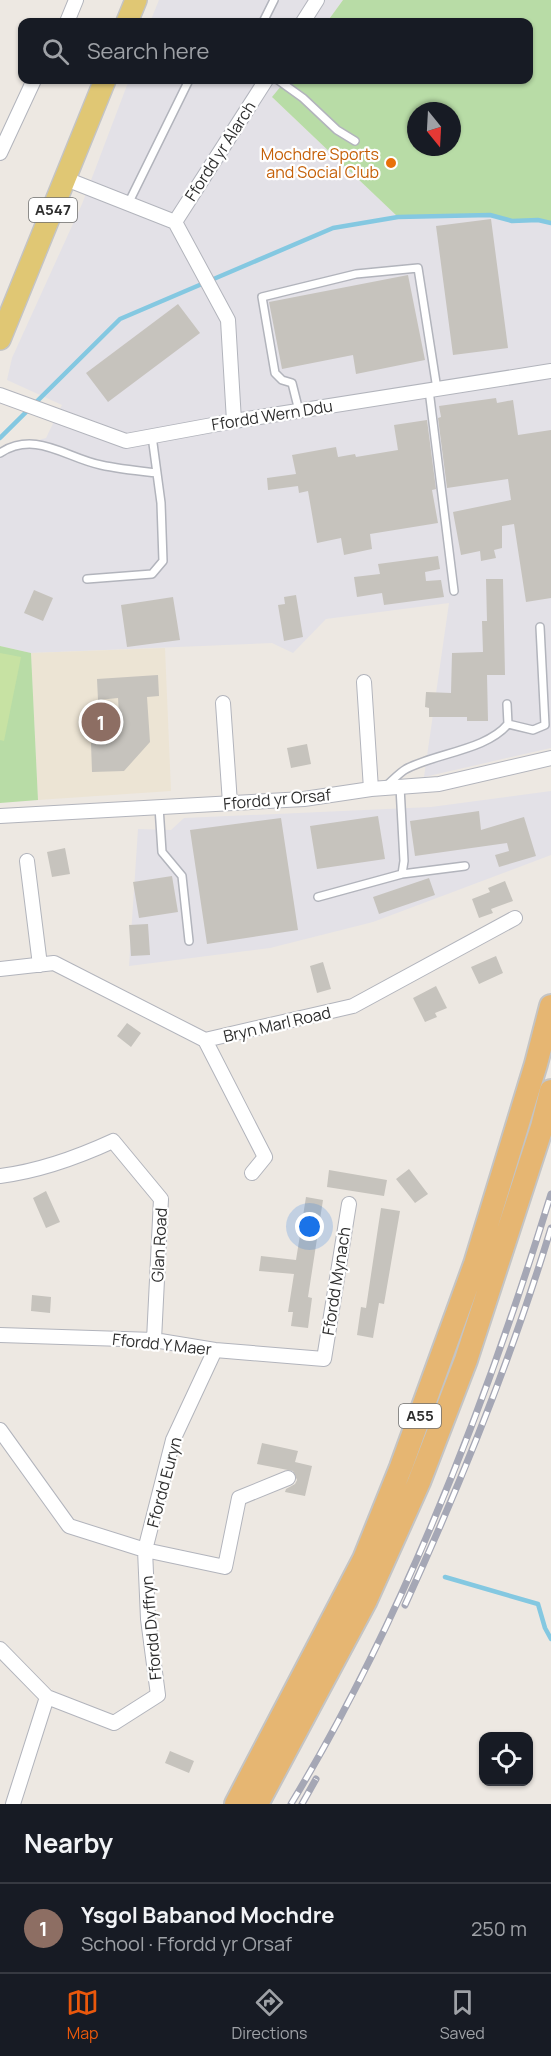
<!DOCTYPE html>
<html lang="en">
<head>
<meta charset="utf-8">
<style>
	:root { --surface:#171b24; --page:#242831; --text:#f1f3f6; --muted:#9ea1a6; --line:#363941; --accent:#ea580c }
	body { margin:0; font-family:Manrope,sans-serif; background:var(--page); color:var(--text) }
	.controls { position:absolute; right:18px; bottom:18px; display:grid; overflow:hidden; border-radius:12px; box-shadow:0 2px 4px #0004 }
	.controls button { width:54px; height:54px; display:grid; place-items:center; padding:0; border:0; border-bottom:2px solid var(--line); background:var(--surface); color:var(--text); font:30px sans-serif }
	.compass { position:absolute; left:407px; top:102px; width:54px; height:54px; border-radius:50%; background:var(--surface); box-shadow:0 2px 4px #0004; rotate:162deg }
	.you { position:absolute; left:310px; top:1227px; width:21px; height:21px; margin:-15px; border:4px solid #fff; border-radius:50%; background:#1a73e8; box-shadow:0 0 0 9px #1a73e833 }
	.badge { display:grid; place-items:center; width:39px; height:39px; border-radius:50%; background:var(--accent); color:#fff; font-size:20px; font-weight:700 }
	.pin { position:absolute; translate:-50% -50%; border:3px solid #fff; box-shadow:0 2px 6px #0006 }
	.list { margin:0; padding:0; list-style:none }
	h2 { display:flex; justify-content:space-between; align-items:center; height:78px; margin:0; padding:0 24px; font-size:26px }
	h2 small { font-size:20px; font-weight:400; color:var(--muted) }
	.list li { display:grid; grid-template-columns:39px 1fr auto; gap:18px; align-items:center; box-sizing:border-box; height:90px; padding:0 24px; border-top:2px solid var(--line) }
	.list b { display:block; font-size:22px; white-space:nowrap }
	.list p { margin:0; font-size:20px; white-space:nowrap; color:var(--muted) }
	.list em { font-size:20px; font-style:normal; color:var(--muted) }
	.icon { flex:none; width:33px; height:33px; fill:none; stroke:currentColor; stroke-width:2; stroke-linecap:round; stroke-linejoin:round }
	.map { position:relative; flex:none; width:551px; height:1804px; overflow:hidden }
	.search { position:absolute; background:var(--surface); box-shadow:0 2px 4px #0004; left:18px; right:18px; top:18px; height:66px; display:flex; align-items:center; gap:15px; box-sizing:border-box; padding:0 21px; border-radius:12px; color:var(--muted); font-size:22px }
	.sheet { height:168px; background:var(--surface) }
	nav { display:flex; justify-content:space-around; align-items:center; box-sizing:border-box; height:84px; border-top:2px solid var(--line); background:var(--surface); font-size:16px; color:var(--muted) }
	nav a { display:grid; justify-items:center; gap:3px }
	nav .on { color:var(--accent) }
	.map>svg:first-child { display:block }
</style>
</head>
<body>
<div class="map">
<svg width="551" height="1804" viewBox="0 0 551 1804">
	<rect width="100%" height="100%" fill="#ede8e2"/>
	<path fill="#e3e1e7" d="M159,0H343L327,22H150Z
		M129,80H286L273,98L398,217L490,215L512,221L538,220L551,223V748L424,777L449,603L326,619L293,653L272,643L31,653L0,646V451L46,438L62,405L7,380L12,358L82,204Z
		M551,791V855L373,922L270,948L129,966L138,829L171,830L184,818L431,807Z"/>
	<path fill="#ece4d4" d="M165,648L171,791L38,800L31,653Z"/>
	<path fill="#b8dca6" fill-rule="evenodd" d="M343,0H551V223L538,220L512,221L490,215L398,217L272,97L286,80H528V22H327ZM416,111H452V147H416Z
		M0,646L31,653L38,800L0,803Z"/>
	<path fill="#c7e2a3" d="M0,653L21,657L4,741L0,740Z"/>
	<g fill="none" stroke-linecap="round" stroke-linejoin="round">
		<path stroke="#84c8e1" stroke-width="4.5" d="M0,438L120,319L333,228L398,217L490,215L512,221L538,220L551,223
			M445,1577L538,1604L545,1628L551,1639"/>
	</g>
	<path fill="#c6c3bd" d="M491,219L508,348L453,355L436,226Z
		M408,275L425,360L356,374L353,355L282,369L269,302Z
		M178,304L200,333L108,402L86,373Z
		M496,398L497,403L513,400L518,435L551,430V598L526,602L514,524L502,526V548L494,550L496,558L481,561L480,551L461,555L453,512L511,500L508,479L447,488L438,418L441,417L439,406Z
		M427,420L436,489L432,490L438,523L370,534L372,549L344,555L341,538L317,543L308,491L299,493L298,486L268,490L267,478L296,474L292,455L336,447L338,457L355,454L356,457L398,450L394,425Z
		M438,556L440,569L425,572L426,581L441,580L444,597L384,605L382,593L357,597L354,577L380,574L378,564Z
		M486,579H503L505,675H487L488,721H467V717H429V708L425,707L426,692L451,693L452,653L483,652L482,621H487Z
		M34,590L53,598L43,621L24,613Z
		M296,595L303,637L284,641L278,605L285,604L284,597Z
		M173,597L180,640L127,647L121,605Z
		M158,675L159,696L147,697L150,742L124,771L92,772L91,743L109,742L120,730L118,698L98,700L97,679Z
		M307,744L311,764L291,768L287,748Z
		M479,811L481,830L524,817L536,856L499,867L495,855L509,851L507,843L415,856L410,821Z
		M378,816L385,859L317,869L310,826Z
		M281,818L298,930L207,944L190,830Z
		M65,848L70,874L52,877L47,852Z
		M172,876L178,912L139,918L133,882Z
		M429,878L435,895L379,914L373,897Z
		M505,881L513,901L491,909L493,913L479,918L472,899L490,892L488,888Z
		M148,924L150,955L131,956L129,925Z
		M496,956L503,973L479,984L471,967Z
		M323,962L331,989L317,993L310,966Z
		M436,986L447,1008L435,1013L437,1017L425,1022L413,998Z
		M127,1023L141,1033L131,1047L117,1036Z
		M409,1169L428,1194L415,1203L396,1179Z
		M329,1170L387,1180L384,1196L327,1187Z
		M46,1191L60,1222L46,1228L33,1198Z
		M306,1197L323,1200L308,1297L312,1298L308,1328L291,1326L293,1312H288L294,1274L259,1271L261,1256L296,1260Z
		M381,1208L400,1211L384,1304L379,1303L373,1338L357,1335L361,1307L366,1308Z
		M32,1295L51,1297L50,1313L31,1311Z
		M262,1443L298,1451L295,1462L312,1466L305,1496L285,1492L286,1489L295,1484L297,1480L293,1471L257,1464Z
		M170,1751L194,1761L189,1773L165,1763Z"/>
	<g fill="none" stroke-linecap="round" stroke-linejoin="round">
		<g stroke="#b2b4bc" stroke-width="10">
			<path id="service" d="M263,22L274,0
				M278,80L303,98L337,130L355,141
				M128,204L189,80
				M429,390L454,591
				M299,411L292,383L282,380L275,373L262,297L356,274L418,268L437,389
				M0,453C36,430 66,458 101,465C119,469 139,471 157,473
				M87,579L152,574L163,561L161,503L152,436
				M508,724L533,730L545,725L540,627
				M385,787C392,781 399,773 406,769C436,753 487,750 508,724L507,704
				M159,807L162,852L182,876L189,941
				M402,874L465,866
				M318,897L402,874L404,861L400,787"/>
		</g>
		<g stroke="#b2b4bc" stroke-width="16">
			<path id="minor" d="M67,22L76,0
				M303,22L317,0
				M0,153L34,80
				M66,179L175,222L228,320L234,421
				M175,222L266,80
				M0,395L126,441L234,421L551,371
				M364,682L371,789
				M223,703L230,803
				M0,816L304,799L371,789L439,784L551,758
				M27,861L40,965
				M0,969L54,963L205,1040L353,1006L515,918
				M205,1040L265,1157L252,1173
				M0,1176C40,1171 76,1158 113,1141L161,1199L154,1340
				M0,1335L154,1340L215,1350L324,1359L349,1204
				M0,1430L69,1526L145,1550L225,1567L239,1498L288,1478
				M0,1649L47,1697L114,1723L158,1695L148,1619L145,1550L173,1440L215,1350
				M13,1804L47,1697"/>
		</g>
		<g stroke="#c4c4c4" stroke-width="24">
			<path id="primary" d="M127,22L136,0
				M0,339L105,80"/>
		</g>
		<g stroke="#c4c4c4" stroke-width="26">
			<path id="trunk" d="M236,1804L364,1559L401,1467L475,1264L536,1064L551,1006
				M257,1804L366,1600L419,1482L466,1360L542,1127L551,1091"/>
		</g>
		<use href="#service" stroke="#fff" stroke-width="7"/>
		<use href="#minor" stroke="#fff" stroke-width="14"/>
		<use href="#primary" stroke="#e0c774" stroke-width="21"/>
		<use href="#trunk" stroke="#e6b672" stroke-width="22"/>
		<g stroke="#a5a7b5" stroke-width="7">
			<path id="rail" d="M405,1605C461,1483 512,1357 551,1228
				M291,1804C404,1617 487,1402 551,1194
				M302,1804L316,1779"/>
		</g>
		<use href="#rail" stroke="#fff" stroke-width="4.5" stroke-dasharray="14" stroke-linecap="butt"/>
	</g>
	<circle fill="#e8710a" stroke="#fff" stroke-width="2" cx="391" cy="163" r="6"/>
	<g text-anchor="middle" stroke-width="4.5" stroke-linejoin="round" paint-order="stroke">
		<g fill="#fff" stroke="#6d6d6d" stroke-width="1.5">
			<rect x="29" y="198" width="48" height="24" rx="4.5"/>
			<rect x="399" y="1404" width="42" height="24" rx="4.5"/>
		</g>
		<g font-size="15" font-weight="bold" fill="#2e2e2e">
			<text x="53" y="215">A547</text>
			<text x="420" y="1421">A55</text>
		</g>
		<g font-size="16" fill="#2e2e2e" stroke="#fff">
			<text transform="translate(220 151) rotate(-57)" y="6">Ffordd yr Alarch</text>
			<text transform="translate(272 415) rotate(-9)" y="6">Ffordd Wern Ddu</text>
			<text transform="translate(277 799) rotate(-5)" y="6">Ffordd yr Orsaf</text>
			<text transform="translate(277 1024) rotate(-13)" y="6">Bryn Marl Road</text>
			<text transform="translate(159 1245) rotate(-87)" y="6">Glan Road</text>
			<text transform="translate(336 1281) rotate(-81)" y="6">Ffordd Mynach</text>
			<text transform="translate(162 1344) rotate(6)" y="6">Ffordd Y Maer</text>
			<text transform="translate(164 1482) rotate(-75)" y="6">Ffordd Euryn</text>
			<text transform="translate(151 1628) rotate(-95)" y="6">Ffordd Dyffryn</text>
		</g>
		<g font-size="16" fill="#c56008" stroke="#fff" text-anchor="end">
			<text x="379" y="160">Mochdre Sports<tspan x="379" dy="18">and Social Club</tspan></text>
		</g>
	</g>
</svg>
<div class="controls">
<button><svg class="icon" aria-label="locate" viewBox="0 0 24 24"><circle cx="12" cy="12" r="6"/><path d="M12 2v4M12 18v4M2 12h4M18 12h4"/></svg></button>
</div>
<svg class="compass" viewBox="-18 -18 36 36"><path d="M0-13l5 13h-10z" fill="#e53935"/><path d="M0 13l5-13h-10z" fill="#9ea1a6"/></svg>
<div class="you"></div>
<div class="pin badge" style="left:101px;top:722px;background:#8d6e63">1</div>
<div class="search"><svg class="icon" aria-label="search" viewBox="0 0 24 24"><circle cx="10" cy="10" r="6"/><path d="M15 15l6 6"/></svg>Search here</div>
</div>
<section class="sheet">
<h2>Nearby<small></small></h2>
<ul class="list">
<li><span class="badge" style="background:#8d6e63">1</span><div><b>Ysgol Babanod Mochdre</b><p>School · Ffordd yr Orsaf</p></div><em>250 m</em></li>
</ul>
</section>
<nav>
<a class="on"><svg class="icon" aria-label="map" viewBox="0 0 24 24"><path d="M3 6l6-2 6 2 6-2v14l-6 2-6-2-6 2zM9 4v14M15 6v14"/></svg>Map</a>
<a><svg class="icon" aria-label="directions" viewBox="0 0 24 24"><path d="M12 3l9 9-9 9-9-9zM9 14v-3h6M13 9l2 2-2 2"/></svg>Directions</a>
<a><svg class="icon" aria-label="saved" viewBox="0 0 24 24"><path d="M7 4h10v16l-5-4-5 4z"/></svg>Saved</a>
</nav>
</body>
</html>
